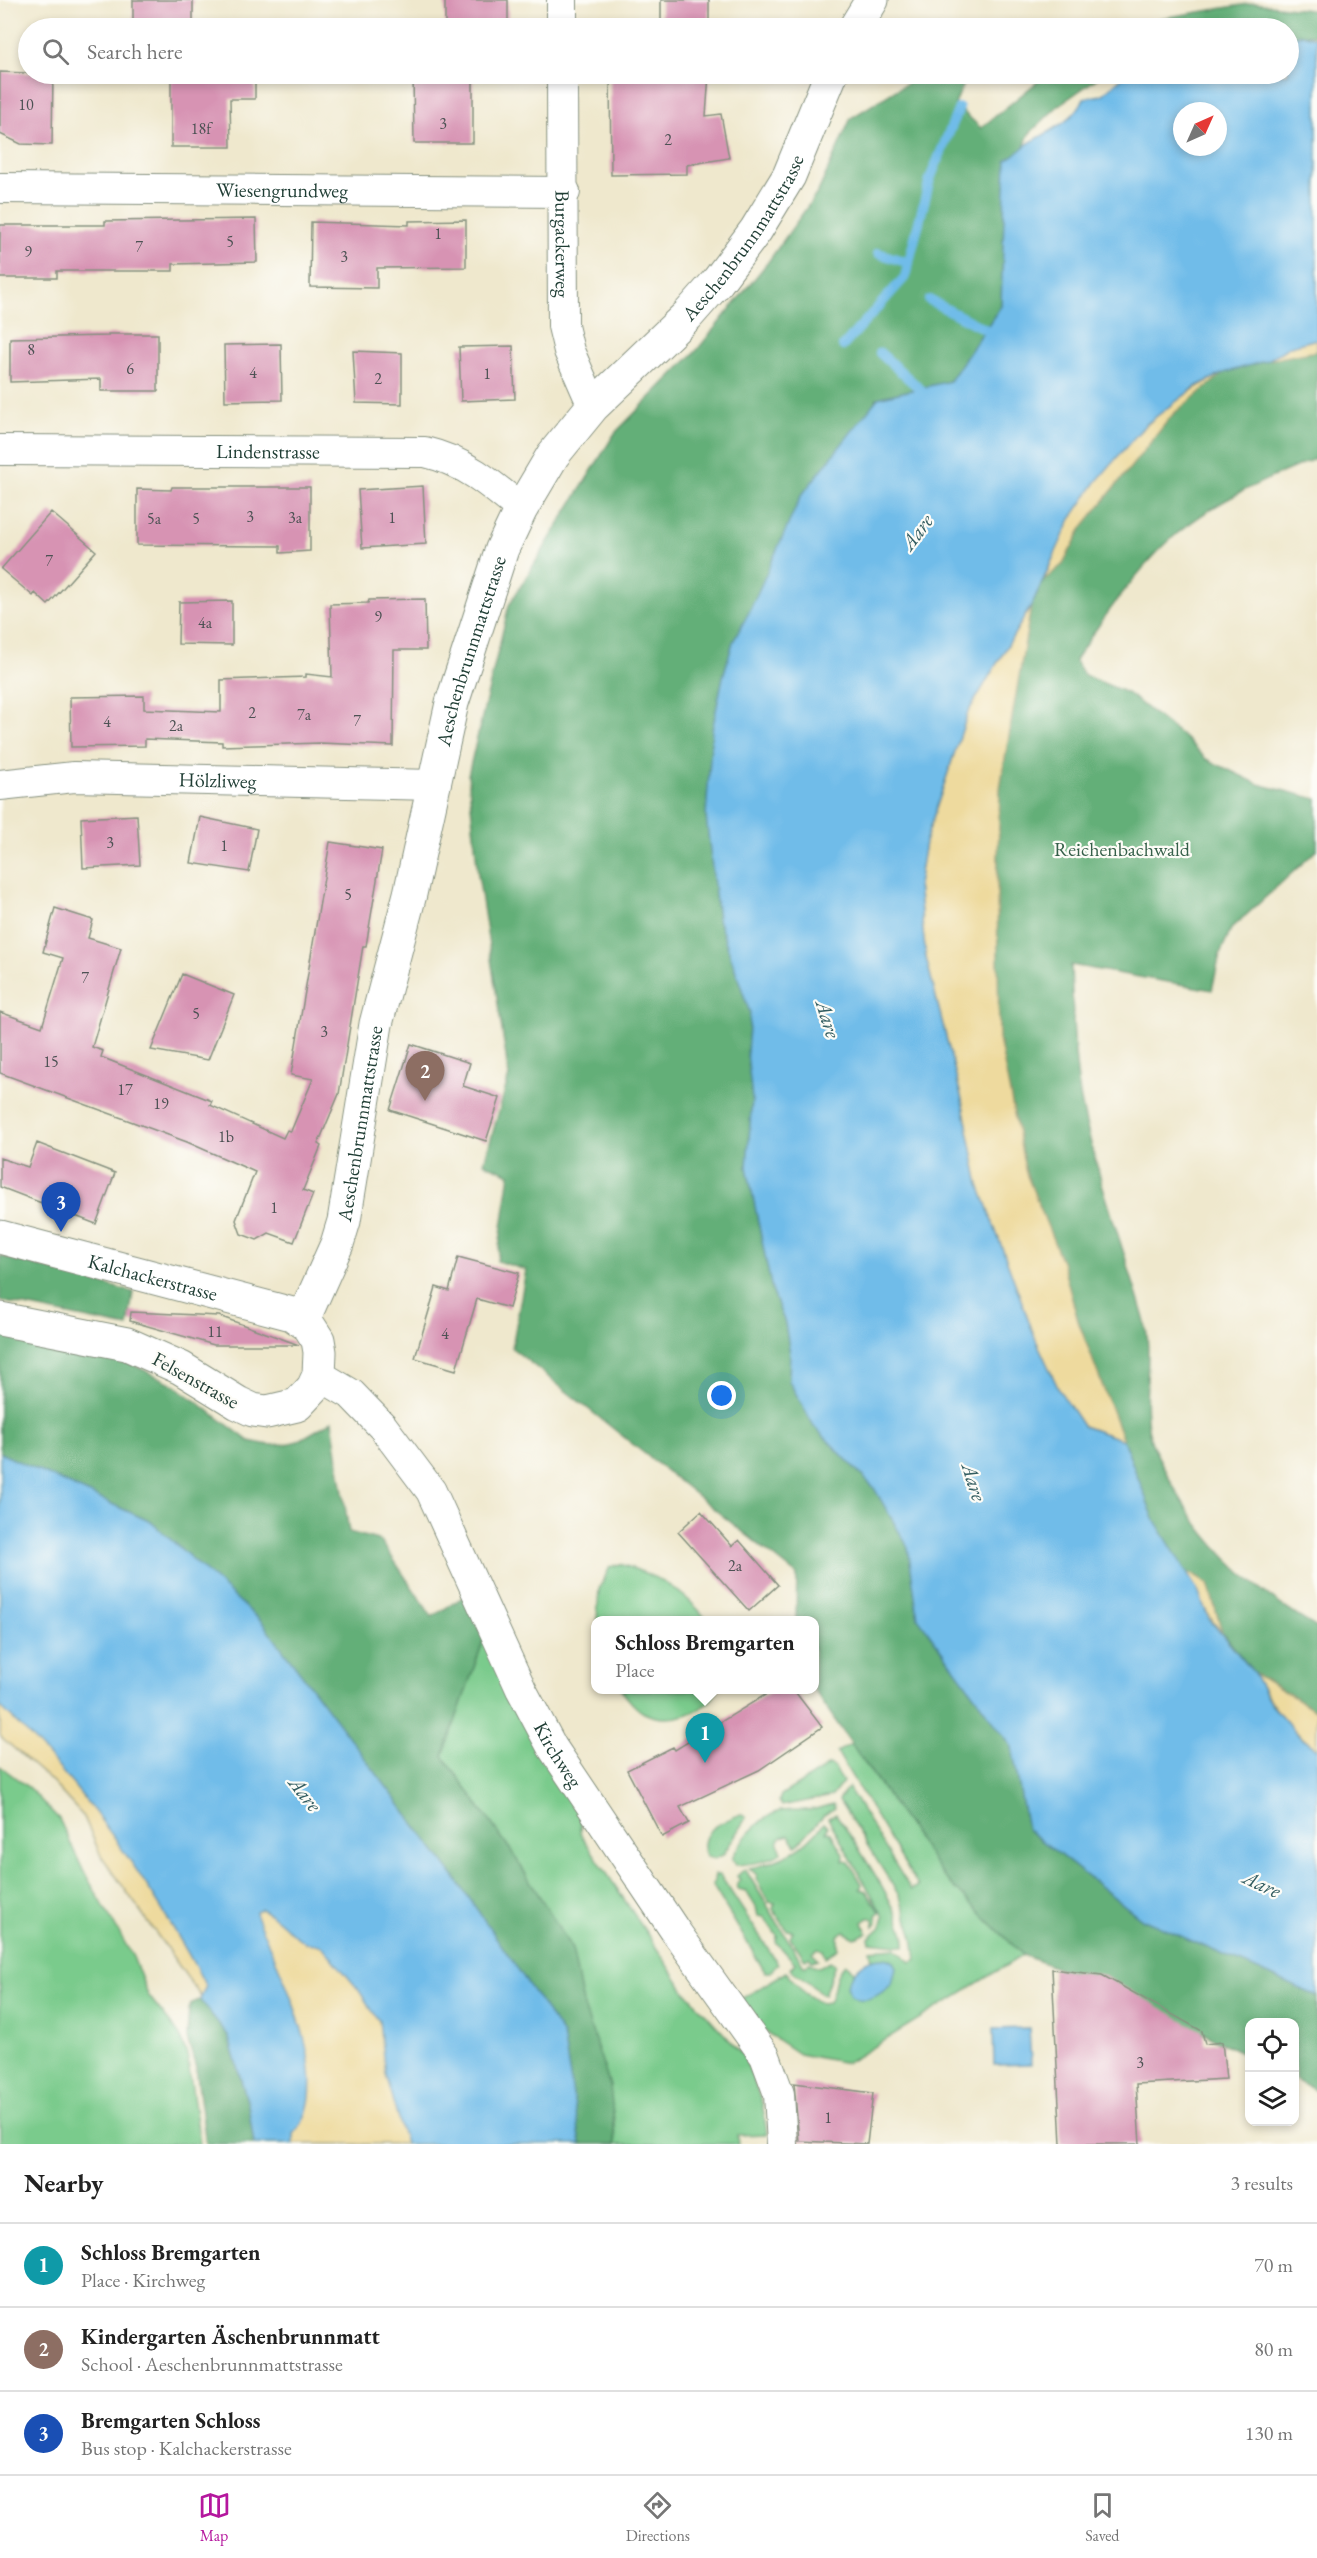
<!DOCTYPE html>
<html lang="en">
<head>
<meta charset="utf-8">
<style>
	:root { --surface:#fff; --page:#f6f6f6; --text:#222; --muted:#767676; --line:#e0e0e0; --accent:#b5179e }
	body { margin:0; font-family:"EB Garamond",serif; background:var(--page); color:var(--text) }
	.controls { position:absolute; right:18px; bottom:18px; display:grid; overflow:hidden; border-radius:12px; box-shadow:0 3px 9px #0003 }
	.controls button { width:54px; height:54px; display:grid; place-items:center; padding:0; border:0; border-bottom:2px solid var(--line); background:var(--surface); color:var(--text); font:30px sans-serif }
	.compass { position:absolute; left:1173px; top:102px; width:54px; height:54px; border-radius:50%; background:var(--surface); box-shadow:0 3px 9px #0003; rotate:45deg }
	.you { position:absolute; left:722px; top:1396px; width:21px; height:21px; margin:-15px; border:4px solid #fff; border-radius:50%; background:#1a73e8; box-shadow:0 0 0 9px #1a73e833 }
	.badge { display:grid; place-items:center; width:39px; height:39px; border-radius:50%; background:var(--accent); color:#fff; font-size:20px; font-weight:700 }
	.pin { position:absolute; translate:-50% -50px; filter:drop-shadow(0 2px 3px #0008) }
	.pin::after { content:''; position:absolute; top:32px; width:21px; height:18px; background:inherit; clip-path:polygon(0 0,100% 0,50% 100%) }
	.popup { position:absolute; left:591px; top:1616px; width:228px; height:78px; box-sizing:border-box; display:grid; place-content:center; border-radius:12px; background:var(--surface); filter:drop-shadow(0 2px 4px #0005); font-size:20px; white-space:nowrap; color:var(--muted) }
	.popup b { font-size:22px; color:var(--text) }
	.popup::after { content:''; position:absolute; left:50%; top:100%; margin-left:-12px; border:12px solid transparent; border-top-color:var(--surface) }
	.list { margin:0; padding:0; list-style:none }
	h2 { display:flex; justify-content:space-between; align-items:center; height:78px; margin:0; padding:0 24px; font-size:26px }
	h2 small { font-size:20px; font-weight:400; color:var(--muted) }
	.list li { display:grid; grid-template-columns:39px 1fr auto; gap:18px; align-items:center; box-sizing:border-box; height:84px; padding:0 24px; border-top:2px solid var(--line) }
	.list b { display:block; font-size:22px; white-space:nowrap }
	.list p { margin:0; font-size:20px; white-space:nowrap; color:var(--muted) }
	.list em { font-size:20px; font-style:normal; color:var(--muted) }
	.icon { flex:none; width:33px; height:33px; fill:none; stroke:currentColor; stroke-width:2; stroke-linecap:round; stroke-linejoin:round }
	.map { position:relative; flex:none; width:1317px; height:2144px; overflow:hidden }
	.search { position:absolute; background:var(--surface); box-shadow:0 3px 9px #0003; left:18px; right:18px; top:18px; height:66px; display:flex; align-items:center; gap:15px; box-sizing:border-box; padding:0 21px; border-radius:33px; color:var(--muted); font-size:22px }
	.sheet { height:330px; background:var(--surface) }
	nav { display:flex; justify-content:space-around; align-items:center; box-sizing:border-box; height:84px; border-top:2px solid var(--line); background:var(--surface); font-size:16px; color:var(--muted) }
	nav a { display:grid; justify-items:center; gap:3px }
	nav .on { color:var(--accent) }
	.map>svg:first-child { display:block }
</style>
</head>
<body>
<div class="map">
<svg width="1317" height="2144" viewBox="0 0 1317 2144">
	<rect width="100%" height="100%" fill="#fdfcf7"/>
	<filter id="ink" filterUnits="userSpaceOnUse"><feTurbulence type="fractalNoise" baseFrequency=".0167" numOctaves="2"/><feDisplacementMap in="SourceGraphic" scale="12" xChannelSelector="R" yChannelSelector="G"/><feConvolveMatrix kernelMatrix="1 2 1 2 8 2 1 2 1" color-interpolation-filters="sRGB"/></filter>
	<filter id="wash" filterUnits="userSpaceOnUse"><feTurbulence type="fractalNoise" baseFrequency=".008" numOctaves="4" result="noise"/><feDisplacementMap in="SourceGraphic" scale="24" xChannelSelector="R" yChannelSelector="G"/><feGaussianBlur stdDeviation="1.35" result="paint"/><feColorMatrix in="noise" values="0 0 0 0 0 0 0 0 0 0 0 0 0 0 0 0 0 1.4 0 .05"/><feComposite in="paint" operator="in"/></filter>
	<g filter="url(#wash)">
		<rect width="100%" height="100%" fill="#efe8cd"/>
		<path fill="#7acb8c" stroke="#4c8460" stroke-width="1.5" d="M620,1564C656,1575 684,1590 707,1620H597L599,1589L610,1567Z
			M486,1633L581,1812L580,1833L685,1991L744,2056L762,2103L767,2134L737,2135L738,2144H616L615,2121L583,2004L572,1949L512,1852L443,1756Z
			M621,1690H718C705,1714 669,1725 644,1713C634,1708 628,1698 621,1690Z
			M851,1744L945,1878L1023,1955L847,2063L799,2054L748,2020L736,2002L786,1972L804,1993L821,2003L829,2002C837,1987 831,1978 845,1964L854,1971L851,1977L893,1962L885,1958L872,1960L870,1950L895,1948L911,1962L916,1959L913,1936L900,1897L839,1800L848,1787L911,1890L918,1886L837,1752Z
			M829,1765L834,1767L843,1782L832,1796L782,1806L779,1801L781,1795Z
			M0,1766L29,1788L59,1819L83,1870L133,1957L148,1995L178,2033L187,2054L200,2144H0Z
			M833,1804L835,1808L823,1816L800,1842L796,1845L789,1835L781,1837L778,1843L782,1852C769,1862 751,1864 736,1865L732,1859C739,1842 758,1819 777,1812C786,1809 796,1811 805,1810C814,1810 824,1807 833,1804Z
			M741,1814L746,1818L723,1855L714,1859L706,1856C696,1831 722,1822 741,1814Z
			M836,1814C853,1841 908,1918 905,1946L870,1942L869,1938L881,1927L884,1917L828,1818Z
			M824,1823L828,1827L826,1832L831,1833L844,1856L843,1861L849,1862L862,1884L860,1889L866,1891L880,1912L876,1915L877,1922L874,1926L873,1919L870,1917L863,1922L867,1933L855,1938L844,1932L838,1936V1949L825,1957L823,1950L818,1948L813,1952L818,1959L812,1961L809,1957L805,1959L790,1937L793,1931L787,1930L773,1909L775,1903L769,1902L756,1879L757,1875L749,1868C781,1862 804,1849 824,1823Z
			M745,1869L804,1966L809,1963L819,1967L830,1961L835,1964L824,1995L790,1969L795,1963L776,1942L777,1936L764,1917L758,1916L756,1907L746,1891L738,1889L737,1883L740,1880L737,1876Z
			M715,1875H720L778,1964L770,1972H765L713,1886Z"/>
		<path fill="#63af78" stroke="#417656" stroke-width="1.5" d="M1254,3L1317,11V35L1301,34L1289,39L1288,28H1131L1162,18Z
			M922,74H960L966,77L955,104L981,128L1047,74H1103L1058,106L1029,134L1022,152L1006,160L1001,306L950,381L877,398L733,642L723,677L712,730L706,816L718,919L750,1013L747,1053L752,1099L747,1167L772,1290L785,1323L790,1353L789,1381L814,1426L874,1488L908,1547L918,1618L1012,1747L1027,1829L1142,1919L1317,1996V2091L1295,2079L1294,2022H1250L1249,2056L1123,1994L1023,1955L945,1878L814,1690V1620H796L797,1575L512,1348L526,1270L497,1261L510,1174L484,1163L509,1076L478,874L468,775L509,605L615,433L697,350L768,262L818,192L851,118Z
			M1317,351V458C1268,478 1212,502 1172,538C1134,573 1104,617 1075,660L1084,675L1127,693L1185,738L1206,759L1258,784L1317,799V850L1231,929L1220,954L1212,990L1071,965C1073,1012 1073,1064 1083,1110C1098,1180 1123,1247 1143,1315C1155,1355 1140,1397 1150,1437C1152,1447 1159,1457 1163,1466C1197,1538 1249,1588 1317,1628V1711L1254,1673L1222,1632L1208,1584L1184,1570L1154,1519L1100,1380L1078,1320L1062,1262L1026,1173L999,1039L997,891L1000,788L1031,606L1044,580L1062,565L1082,528L1173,414L1224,373L1268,360Z
			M0,1256L133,1292L128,1327L0,1301Z
			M0,1334L121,1359L173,1384L249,1441L269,1445L286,1444L298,1441L332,1421L349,1532L381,1541L432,1617L469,1593L486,1633L443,1756L512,1852L572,1949L583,2004L610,2086L616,2144H581L563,2035L456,1879L262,1622L151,1522L0,1453Z
			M200,2000L228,2035L248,2104L254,2144H206L196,2068L187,2038L189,2008L192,2003Z"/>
		<path fill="#eeda9e" stroke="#868c69" stroke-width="1.5" d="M1317,339V351L1268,360L1290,346Z
			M1224,373L1173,414L1082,528L1062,565L1044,580C1053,560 1060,536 1072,517C1109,457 1159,403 1224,373Z
			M1031,606L1000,788L997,891L999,1039L1026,1173L1062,1262L1078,1321L1123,1440L1083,1426L1059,1390L1035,1338L979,1185L962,1100L926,958L918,884L925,842L968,712Z
			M1184,1570L1208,1584L1222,1632C1204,1614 1198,1591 1184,1570Z
			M0,1653L405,2010L430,2144H254L248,2104L228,2035L100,1854L84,1817L50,1780L0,1736Z
			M1254,1673L1317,1711V1749C1288,1729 1270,1703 1254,1673Z"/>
		<path fill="#6fbce9" stroke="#477c8e" stroke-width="1.5" fill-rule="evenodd" d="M1301,34L1317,38V339L1290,346L1268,360L1224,373L1197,386L1145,425L1096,482L1071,519L1031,606L968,712L925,842L918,885L926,958L962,1100L979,1185L1035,1338L1059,1390L1083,1426L1123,1440L1154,1519L1198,1591L1209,1619L1254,1673L1270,1703L1300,1737L1317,1749V1996L1142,1919L1027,1829L1012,1747L918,1618L908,1547L874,1488L814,1426L789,1381L790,1353L785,1323L772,1290L747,1167L752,1099L747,1053L750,1013L718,919L706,816L712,730L723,677L733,642L749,612L801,496L878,398L950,381L1001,306L1006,160C1018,154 1021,148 1029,143C1048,132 1075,121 1084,98L1102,95L1126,74H1288L1289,39ZM1182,111H1218V147H1182Z
			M0,1453L151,1522L262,1622L456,1879L563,2035L581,2144H405L385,2074L379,2021L358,1989L323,1947C317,1942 311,1945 305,1942C290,1935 280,1918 261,1909L256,1911L257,1918C279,1970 340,2084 294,2134V2144H254L248,2104L228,2035L200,2000L206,1986C151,1883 85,1787 0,1706Z
			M885,1958L893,1962L896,1967L892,1984C881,1994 865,2006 850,1995L847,1985C854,1968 866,1957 885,1958Z
			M1029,2028L1031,2064L994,2065L993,2029Z"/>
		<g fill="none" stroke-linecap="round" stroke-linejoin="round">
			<path stroke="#6fbce9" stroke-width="10" d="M878,253L909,263
				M929,300L998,336
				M843,346L905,277L930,179L959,108
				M880,353L929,397"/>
		</g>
		<g id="blocks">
			<path fill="#d793b3" d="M133,0H193V28H133Z
				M445,0H508V28H445Z
				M661,0H709V28H661Z
				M0,72L53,74L52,145L21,144L0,134Z
				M171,74H255V99H230L231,147H171Z
				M413,74H473V143H414Z
				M610,74H709L706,116L721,114L729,158L687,165V174L611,175Z
				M256,219L257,262L173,264V271H57V278H0V225H105V221Z
				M466,220V267L377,268V288L310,287L311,222L409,225V221Z
				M108,334H158V391H101V379L10,382V338L108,336Z
				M281,344L282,400L225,401L224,345Z
				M513,346L515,399L461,401L459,347Z
				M353,351L402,353V404L356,403Z
				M423,486L426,544L362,548L358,490Z
				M172,487H310V551L280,553V546L137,545V489L171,490Z
				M51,512L96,551L48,605L35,593L33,596L1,569Z
				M425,599L426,650H394L393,746L320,743L222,746V742L145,739V746L71,747L70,697L144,696V709L221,712V680L306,677V674L332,677L330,604L368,603L369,600Z
				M232,601V645L178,644L179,602Z
				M137,815L140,865L83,868L81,818Z
				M200,817L257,829L249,872L191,863Z
				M330,842L382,850L366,946H363L339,1094L318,1144L321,1146L303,1190L313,1194L294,1242L269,1233L257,1240L241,1234L236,1220L255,1172L187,1142L0,1073V1012L42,1027L63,958L43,952L55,908L93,920L88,938L121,948L92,1047L103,1051L101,1057L212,1101L210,1105L283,1138L287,1130L291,1131L313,1079L291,1075Z
				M182,974L234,995L208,1060L151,1050Z
				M411,1044L470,1063L463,1086L500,1098L486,1141L390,1110Z
				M37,1143L115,1173L96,1224L0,1187V1158L28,1167Z
				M458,1257L519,1273L509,1308L477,1299L456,1370L415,1358L436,1287L449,1291Z
				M131,1312L219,1316L299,1345H214L130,1321Z
				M701,1511L732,1546L739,1540L778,1585L749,1611L678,1532Z
				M775,1689H793L822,1727L759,1770L680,1807L689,1823L662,1837L627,1770L673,1747L675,1750Z
				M1052,1969L1102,1975L1202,2031L1205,2044L1222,2042L1226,2079L1136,2084L1140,2144H1061Z
				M794,2083L873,2093L867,2144L799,2141Z"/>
		</g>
	</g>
	<g filter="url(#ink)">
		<use href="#blocks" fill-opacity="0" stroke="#879280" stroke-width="1.5"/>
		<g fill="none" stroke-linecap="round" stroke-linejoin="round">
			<g stroke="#879280" stroke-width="32">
				<g id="street">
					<path d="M562,28V0"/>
					<path id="s1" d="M562,74L563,326L569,351L593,406"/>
					<path id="s2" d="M0,188L565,192"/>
					<path id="s3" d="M0,450L425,452C464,461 490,483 521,509"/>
					<path id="s4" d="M0,785L74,777L435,785"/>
					<path id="s5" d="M319,1375L351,1394L383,1427L431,1491L521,1689L552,1747L676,1932L765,2056L779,2094L782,2144"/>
				</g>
			</g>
			<g stroke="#879280" stroke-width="35">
				<g id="secondary">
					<path d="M855,28L872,0"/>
					<path id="s6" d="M0,1237L292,1314L309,1326L318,1340L320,1352L319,1375L313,1388L297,1405L267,1412L253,1410L238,1403L181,1368L127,1344L0,1319"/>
					<path id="s7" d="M303,1320L337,1244L344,1221L376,1024L410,894L452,703L502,549L521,509L553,455L593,406L688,315L718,281L756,230L789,176L831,74"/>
				</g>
			</g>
			<use href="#street" stroke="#fff" stroke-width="30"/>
			<use href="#secondary" stroke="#fff" stroke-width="33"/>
		</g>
	</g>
	<g text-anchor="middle" stroke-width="4.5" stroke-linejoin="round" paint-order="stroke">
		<g font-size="16" fill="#4d5254">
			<text x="26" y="110">10</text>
			<text x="443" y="129">3</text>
			<text x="201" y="134">18f</text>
			<text x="668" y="145">2</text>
			<text x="438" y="239">1</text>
			<text x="230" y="247">5</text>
			<text x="139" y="252">7</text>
			<text x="28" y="257">9</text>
			<text x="344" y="262">3</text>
			<text x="31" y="355">8</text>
			<text x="130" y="374">6</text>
			<text x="253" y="378">4</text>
			<text x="487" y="379">1</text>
			<text x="378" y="384">2</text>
			<text x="250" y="522">3</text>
			<text x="295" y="523">3a</text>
			<text x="392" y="523">1</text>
			<text x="154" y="524">5a</text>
			<text x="196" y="524">5</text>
			<text x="49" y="566">7</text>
			<text x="378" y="622">9</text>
			<text x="205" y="628">4a</text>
			<text x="252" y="718">2</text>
			<text x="304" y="720">7a</text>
			<text x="357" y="726">7</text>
			<text x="107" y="727">4</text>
			<text x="176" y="731">2a</text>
			<text x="110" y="848">3</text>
			<text x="224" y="851">1</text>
			<text x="348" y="900">5</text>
			<text x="85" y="983">7</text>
			<text x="196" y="1019">5</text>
			<text x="324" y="1037">3</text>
			<text x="51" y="1067">15</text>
			<text x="125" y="1095">17</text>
			<text x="161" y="1109">19</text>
			<text x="226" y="1142">1b</text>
			<text x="274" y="1213">1</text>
			<text x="215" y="1337">11</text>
			<text x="445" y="1339">4</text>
			<text x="735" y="1571">2a</text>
			<text x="1140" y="2068">3</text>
			<text x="828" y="2123">1</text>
		</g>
		<g font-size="20" fill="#1f3d34" stroke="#fdfcf7">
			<text dy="7" stroke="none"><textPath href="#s2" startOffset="282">Wiesengrundweg</textPath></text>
			<text dy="7" stroke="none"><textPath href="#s7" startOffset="1196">Aeschenbrunnmattstrasse</textPath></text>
			<text dy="7" stroke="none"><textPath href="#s1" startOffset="170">Burgackerweg</textPath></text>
			<text dy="7" stroke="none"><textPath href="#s3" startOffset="268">Lindenstrasse</textPath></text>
			<text dy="7" stroke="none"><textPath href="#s7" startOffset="692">Aeschenbrunnmattstrasse</textPath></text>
			<text dy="7" stroke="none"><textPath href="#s4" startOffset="218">Hölzliweg</textPath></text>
			<text dy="7" stroke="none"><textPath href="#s7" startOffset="206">Aeschenbrunnmattstrasse</textPath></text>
			<text dy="7" stroke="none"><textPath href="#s6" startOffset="158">Kalchackerstrasse</textPath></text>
			<text transform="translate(196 1380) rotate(29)" y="7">Felsenstrasse</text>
			<text dy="7" stroke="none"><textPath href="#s5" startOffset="456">Kirchweg</textPath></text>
		</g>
		<g font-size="20" fill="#36604a" stroke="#fdfcf7">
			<text x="1122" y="856">Reichenbachwald</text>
		</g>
		<g font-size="21" font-style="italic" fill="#335d61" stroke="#fdfcf7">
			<text transform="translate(917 532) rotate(-53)" y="7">Aare</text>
			<text transform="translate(828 1019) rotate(72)" y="7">Aare</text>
			<text transform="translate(974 1482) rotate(72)" y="7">Aare</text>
			<text transform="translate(305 1794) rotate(52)" y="7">Aare</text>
			<text transform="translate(1262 1884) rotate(25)" y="7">Aare</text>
		</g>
	</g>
</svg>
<div class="controls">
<button><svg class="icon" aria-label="locate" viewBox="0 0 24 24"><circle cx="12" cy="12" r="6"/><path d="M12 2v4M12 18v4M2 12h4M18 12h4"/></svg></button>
<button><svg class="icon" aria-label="layers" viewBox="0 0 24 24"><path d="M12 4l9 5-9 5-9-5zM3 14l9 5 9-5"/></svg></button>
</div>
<svg class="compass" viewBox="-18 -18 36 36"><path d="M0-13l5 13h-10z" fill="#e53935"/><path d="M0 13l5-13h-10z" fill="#767676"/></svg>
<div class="you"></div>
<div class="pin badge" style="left:705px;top:1763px;background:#0f9aa8">1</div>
<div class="popup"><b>Schloss Bremgarten</b>Place</div>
<div class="pin badge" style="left:425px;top:1101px;background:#8d6e63">2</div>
<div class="pin badge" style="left:61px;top:1232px;background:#1a4fb4">3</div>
<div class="search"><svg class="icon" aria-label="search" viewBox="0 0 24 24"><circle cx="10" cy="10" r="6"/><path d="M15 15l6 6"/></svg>Search here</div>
</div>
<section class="sheet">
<h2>Nearby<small>3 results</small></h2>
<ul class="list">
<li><span class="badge" style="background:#0f9aa8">1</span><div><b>Schloss Bremgarten</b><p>Place · Kirchweg</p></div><em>70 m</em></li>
<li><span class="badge" style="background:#8d6e63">2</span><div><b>Kindergarten Äschenbrunnmatt</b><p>School · Aeschenbrunnmattstrasse</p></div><em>80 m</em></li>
<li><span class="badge" style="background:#1a4fb4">3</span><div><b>Bremgarten Schloss</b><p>Bus stop · Kalchackerstrasse</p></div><em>130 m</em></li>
</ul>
</section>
<nav>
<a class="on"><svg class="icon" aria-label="map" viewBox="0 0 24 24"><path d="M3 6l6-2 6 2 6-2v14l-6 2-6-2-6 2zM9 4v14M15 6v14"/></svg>Map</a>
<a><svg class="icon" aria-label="directions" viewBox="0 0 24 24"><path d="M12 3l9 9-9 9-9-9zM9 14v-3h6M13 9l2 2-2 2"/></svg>Directions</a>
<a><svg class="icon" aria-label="saved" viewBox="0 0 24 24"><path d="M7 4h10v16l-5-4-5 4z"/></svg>Saved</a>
</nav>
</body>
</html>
